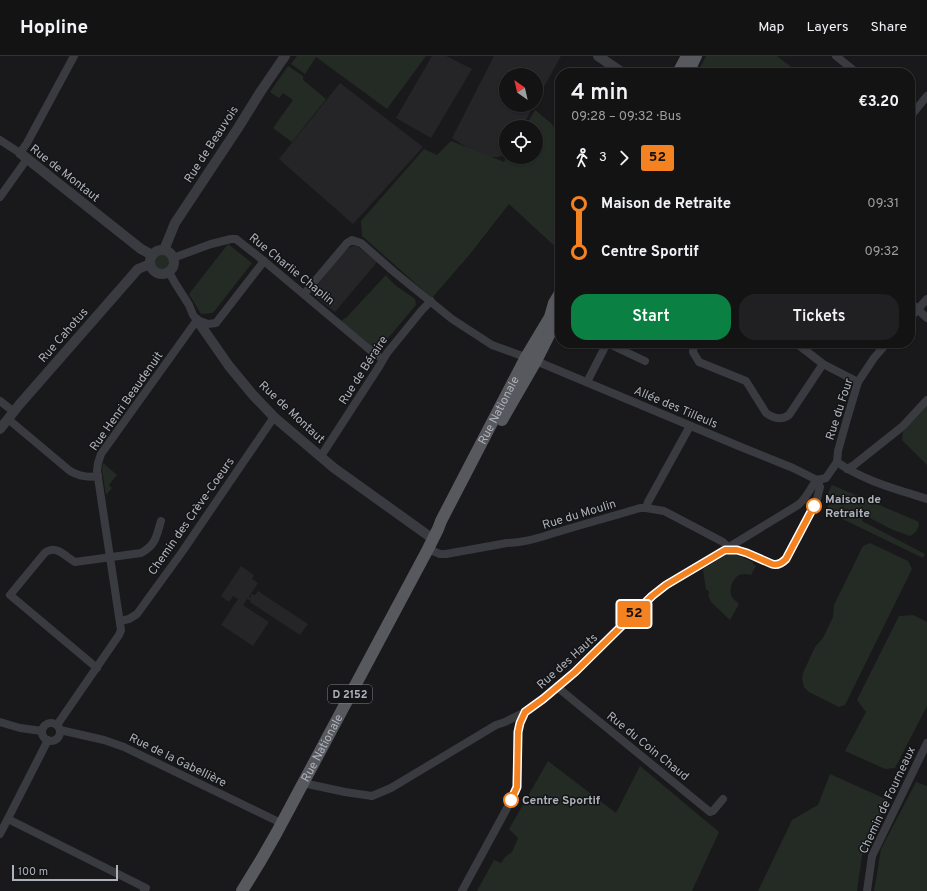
<!DOCTYPE html>
<meta charset="utf-8">
<style>
:root{--surface:#131314;--page:#202022;--text:#f1f3f6;--muted:#9d9ea0;--line:#323234;--accent:#0b8043}
body{margin:0;font-family:Overpass,sans-serif;background:var(--page);color:var(--text);height:100vh;display:flex;flex-direction:column;font-size:15px;white-space:nowrap}
*{box-sizing:border-box;margin:0}
p{font-size:13px;color:var(--muted)}
.icon{flex:none;width:22px;height:22px;fill:none;stroke:currentColor;stroke-width:2;stroke-linecap:round;stroke-linejoin:round}
.map{position:relative;flex:1;overflow:hidden}
.details{position:absolute;left:555px;top:12px;width:360px;height:280px;display:flex;flex-direction:column;background:var(--surface);border-radius:16px;box-shadow:0 1px 3px #0004,0 0 0 1px var(--line)}
.details>*{flex:none}
.badge{padding:0 8px;border-radius:3px;font-size:14px;line-height:26px}
.needle{width:26px;rotate:326deg}
.buttons{position:absolute;left:499px;top:12px;display:grid;gap:8px}
.buttons a{display:grid;place-items:center;width:44px;height:44px;border-radius:50%;background:var(--surface);box-shadow:0 1px 3px #0004,0 0 0 1px var(--line);font-size:20px}
.scale{position:absolute;left:12px;bottom:10px;width:106px;box-sizing:border-box;padding-left:4px;border:2px solid #acb1ba;border-top:0;font-size:11px;line-height:14px;white-space:nowrap;color:#acb1ba;-webkit-text-stroke:3px #141416;paint-order:stroke}
.map>.badge{position:absolute;translate:-50% -50%;box-shadow:0 0 0 2px #fff}
.legs{display:flex;align-items:center;gap:6px;height:44px;padding:0 16px;font-size:13px}
.legs p{margin-inline-start:auto}
.headline{display:flex;align-items:center;justify-content:space-between;height:68px;padding:0 16px}
h1{font-size:22px;font-weight:600;line-height:30px}
.action{display:flex;gap:8px;margin-top:auto;padding:8px 16px}
.action a{flex:1;height:46px;border-radius:16px;background:var(--accent);color:#fff;font-size:16px;font-weight:600;line-height:46px;text-align:center}
.action a+a{background:var(--page);color:var(--text)}
ul{padding:0 16px;list-style:none}
li{display:flex;align-items:center;gap:14px;height:48px;font-size:15px}
li i{display:grid;place-items:center;width:6px;height:100%;margin:0 5px;background:currentColor}
li i::after{content:'';width:10px;height:10px;margin:-5px;border:3px solid;border-radius:50%;background:var(--surface)}
li p{margin-inline-start:auto}
li:first-child i{background:linear-gradient(#0000 50%,currentColor 0)}
li:last-child i{background:linear-gradient(currentColor 50%,#0000 0)}
header{display:flex;align-items:center;gap:24px;box-sizing:border-box;height:56px;padding:0 20px;background:var(--surface);border-bottom:1px solid var(--line)}
header strong{font-size:19px}
nav{display:flex;gap:22px;margin-inline-start:auto;font-size:14px}
.map>svg:first-child{display:block}
.built{fill:#252528}
.green{fill:#232b24}
.lines{fill:none;stroke-linecap:round;stroke-linejoin:round}
.minor{stroke:#3a3b40;stroke-width:8}
.tertiary{stroke:#3a3b40;stroke-width:10}
.primary{stroke:#57595e;stroke-width:12}
.line-1-casing{stroke:#fff;stroke-width:9}
.line-1{stroke:#f58220;stroke-width:6}
.stop-1-dot{fill:#fff;stroke:#f58220;stroke-width:2}
.labels{text-anchor:middle;stroke-width:3;stroke-linejoin:round;paint-order:stroke}
.shield{fill:#141416;stroke:#7e8289;stroke-width:1}
.shield-label{font-size:11px;font-weight:bold;fill:#acb1ba}
.street-label{font-size:12px;fill:#acb1ba;stroke:#141416}
.stop-label{font-size:12px;font-weight:bold;fill:#acb1ba;stroke:#141416;text-anchor:start}
</style>
<header>
<strong>Hopline</strong>
<nav><a>Map</a><a>Layers</a><a>Share</a></nav>
</header>
<div class="map">
<svg width="927" height="835" viewBox="0 0 927 835">
<rect width="100%" height="100%" fill="#19191b"/>
<g class="built">
<path d="M432 0H446L472 13 431 82 396 62Z"/>
<path d="M494 0H561L536 45V19H506V49H534L522 71H506V98L498 101H482L452 82Z"/>
<path d="M340 27 423 91 353 168 279 103Z"/>
<path d="M356 189 377 206 335 256 311 237 346 193Z"/>
<path d="M241 510 254 519 252 523 258 527 249 541 251 542V538L255 539 258 535 308 568 300 579 250 546 251 545 247 543 243 549 269 566 253 590 221 569 238 543 233 540 229 546 221 540Z"/>
</g>
<g class="green">
<path d="M297 0H426L387 53 316 1 305 18 291 8Z"/>
<path d="M706 0H777L799 17H697Z"/>
<path d="M288 10 303 20V24L326 43 292 86 273 72 293 44 283 37 279 42 270 36Z"/>
<path d="M535 54 552 68 560 83V195L509 148 470 198 432 242 362 180 361 165 424 93 437 99 451 85 504 106 507 101H536V71H525Z"/>
<path d="M228 188 252 207 213 257 201 258 189 238Z"/>
<circle cx="163" cy="206" r="9"/>
<path d="M386 219C393 230 405 235 415 243L416 249 377 295 341 265 345 262H346Z"/>
<path d="M927 350V409L902 384 903 376Z"/>
<path d="M103 407 117 419 109 429 112 432 106 439 102 414Z"/>
<path d="M832 429 917 465 919 467C919 472 915 478 910 480L893 474 864 459 862 465 925 498 923 502 826 455 832 442 827 439Z"/>
<path d="M870 487 908 505 912 513 845 649 839 651 809 636 804 631 802 623 803 617 815 591 823 582 833 561 834 549 863 490Z"/>
<path d="M731 498 737 499 753 506V508L756 510 751 519C751 519 745 518 745 518 733 518 728 532 732 541 734 544 737 546 739 548L730 564 711 546 708 539 709 538 708 534H706L703 514 704 512 726 499Z"/>
<path d="M913 559 927 566V650L895 712 885 713 845 695 866 656 857 644 899 560Z"/>
<path d="M548 705 616 757 640 710 719 776 692 835H477L494 804 501 807 505 801 512 796 518 782 509 773Z"/>
<path d="M830 718 888 744 862 800 857 835H758L792 764 818 749Z"/>
<path d="M916 726 927 730V835H874L881 793Z"/>
</g>
<g class="lines">
<g class="minor">
<path d="M836 0 857 17"/>
<path d="M910 61 927 40"/>
<path d="M0 84 20 97 27 87 74 0"/>
<path d="M0 141 27 103"/>
<path d="M173 202 211 188 231 183H236L264 205 376 299 383 303"/>
<path d="M169 216 175 227 189 249 193 259 197 264 208 268 216 267 264 205"/>
<path d="M304 238 347 187 352 184 361 187 394 216 452 263 492 289 536 305 741 391 793 412 817 424"/>
<path d="M910 246 927 262"/>
<path d="M910 262 927 243"/>
<path d="M694 287 693 296 699 306 746 325 766 357C773 362 781 365 789 359L823 308"/>
<path d="M796 287 823 308 858 326"/>
<path d="M587 326 607 287 645 305"/>
<path d="M0 345 14 356"/>
<path d="M8 363 70 415C79 420 88 422 98 420"/>
<path d="M321 400 380 309 387 297 422 254 431 245"/>
<path d="M837 406C864 425 896 433 927 443"/>
<path d="M847 413 854 409 903 370 927 344"/>
<path d="M817 424 826 422 837 406 838 395 847 363 858 326 874 302 887 287"/>
<path d="M646 452 648 446 690 370"/>
<path d="M428 493 440 498H446L507 487C526 487 543 480 561 475 587 467 614 460 640 452H646L664 455 723 486 728 491"/>
<path d="M726 494H737L776 509 780 508 784 505 816 447 820 431 817 424"/>
<path d="M120 565 129 563 137 558 182 496 274 361"/>
<path d="M97 612 10 539 43 499C45 497 46 495 48 495 58 490 67 502 75 506L141 497C156 489 156 481 161 465"/>
<path d="M557 631 710 756 713 755 723 743"/>
<path d="M0 666 20 672 42 675"/>
<circle cx="51" cy="676" r="9"/>
<path d="M57 669 119 579 121 574 97 415 98 407 101 398 197 264"/>
<path d="M60 674 104 684 124 691 281 767"/>
<path d="M303 727 345 736 372 740 391 732 496 669 505 666 525 656 543 643 575 616 660 533 798 449C807 442 810 432 817 424"/>
<path d="M8 763 146 832 144 835"/>
<path d="M0 778 48 684"/>
<path d="M462 835 506 754 516 735 518 694V676L520 667 525 656"/>
<path d="M867 835 872 800 927 687"/>
</g>
<g class="tertiary">
<path d="M598 0 623 17"/>
<path d="M20 97 141 193 152 199"/>
<circle cx="162" cy="206" r="12"/>
<path d="M164 194 175 167 238 72 261 35 285 0"/>
<path d="M197 264 229 310 253 339 274 361 334 412 433 483"/>
<path d="M0 373 19 349 138 213 150 208"/>
</g>
<g class="primary">
<path d="M678 17 687 0"/>
<path d="M688 17 696 0"/>
<path d="M502 364 536 305 560 257"/>
<path id="s1" d="M242 835 261 804 277 776 428 493 438 473 441 465 526 301 550 261 554 247 560 237"/>
</g>
</g>
<g class="lines">
<defs>
<path id="line-1" d="M511 744 517 731 518 676 520 667 525 656 543 643 575 616 652 540 666 529 725 494H737L747 497 772 508C778 510 782 507 786 503L814 450"/>
</defs>
<use href="#line-1" class="line-1-casing"/>
<use href="#line-1" class="line-1"/>
</g>
<g class="stop-1-dot">
<circle cx="814" cy="450" r="7"/>
<circle cx="511" cy="744" r="7"/>
</g>
<g class="labels">
<rect class="shield" x="328" y="629" width="44" height="18" rx="3"/>
<g class="shield-label">
<text x="350" y="642">D 2152</text>
</g>
<g class="street-label">
<text transform="translate(211 88) rotate(-57)" y="4">Rue de Beauvois</text>
<text transform="translate(65 117) rotate(38)" y="4">Rue de Montaut</text>
<text transform="translate(292 213) rotate(39)" y="4">Rue Charlie Chaplin</text>
<text transform="translate(63 279) rotate(-49)" y="4">Rue Cahotus</text>
<text transform="translate(363 314) rotate(-57)" y="4">Rue de Béraire</text>
<text transform="translate(126 345) rotate(-55)" y="4">Rue Henri Beaudenuit</text>
<text transform="translate(676 351) rotate(23)" y="4">Allée des Tilleuls</text>
<text transform="translate(839 353) rotate(-72)" y="4">Rue du Four</text>
<text dy="4" stroke="none"><textPath href="#s1" startOffset="545">Rue Nationale</textPath></text>
<text transform="translate(292 356) rotate(43)" y="4">Rue de Montaut</text>
<text transform="translate(579 458) rotate(-17)" y="4">Rue du Moulin</text>
<text transform="translate(191 460) rotate(-55)" y="4">Chemin des Crève-Coeurs</text>
<text transform="translate(567 605) rotate(-42)" y="4">Rue des Hauts</text>
<text transform="translate(648 690) rotate(39)" y="4">Rue du Coin Chaud</text>
<text dy="4" stroke="none"><textPath href="#s1" startOffset="164">Rue Nationale</textPath></text>
<text transform="translate(178 704) rotate(26)" y="4">Rue de la Gabellière</text>
<text transform="translate(887 744) rotate(-65)" y="4">Chemin de Fourneaux</text>
</g>
<g class="stop-label">
<text x="825" y="447">Maison de<tspan x="825" dy="14">Retraite</tspan></text>
<text x="522" y="748">Centre Sportif</text>
</g>
</g>
</svg>
<div class="buttons">
<a><svg class="needle" viewBox="-14 -14 28 28"><path d="M0-13l5 13h-10z" fill="#e53935"/><path d="M0 13l5-13h-10z" fill="#9d9ea0"/></svg></a>
<a><svg class="icon" aria-label="locate" viewBox="0 0 24 24"><circle cx="12" cy="12" r="6"/><path d="M12 2v4M12 18v4M2 12h4M18 12h4"/></svg></a>
</div>
<div class="scale">100 m</div>
<b class="badge" style="left:634px;top:558px;background:#f58220;color:#111">52</b>
<section class="details">
<div class="headline"><div><h1>4 min</h1><p>09:28 – 09:32 · Bus</p></div><b>€3.20</b></div>
<div class="legs"><svg class="icon" aria-label="walk" viewBox="0 0 24 24"><circle cx="13" cy="4" r="2"/><path d="M13 8l-2 6 4 7M11 14l-3 7M7 12l3-4h3l4 4"/></svg>3<svg class="icon" aria-label="forward" viewBox="0 0 24 24"><path d="M9 5l7 7-7 7"/></svg><b class="badge" style="background:#f58220;color:#111">52</b></div>
<ul>
<li><i style="color:#f58220"></i><b>Maison de Retraite</b><p>09:31</p></li>
<li><i style="color:#f58220"></i><b>Centre Sportif</b><p>09:32</p></li>
</ul>
<div class="action"><a>Start</a><a>Tickets</a></div>
</section>
</div>
